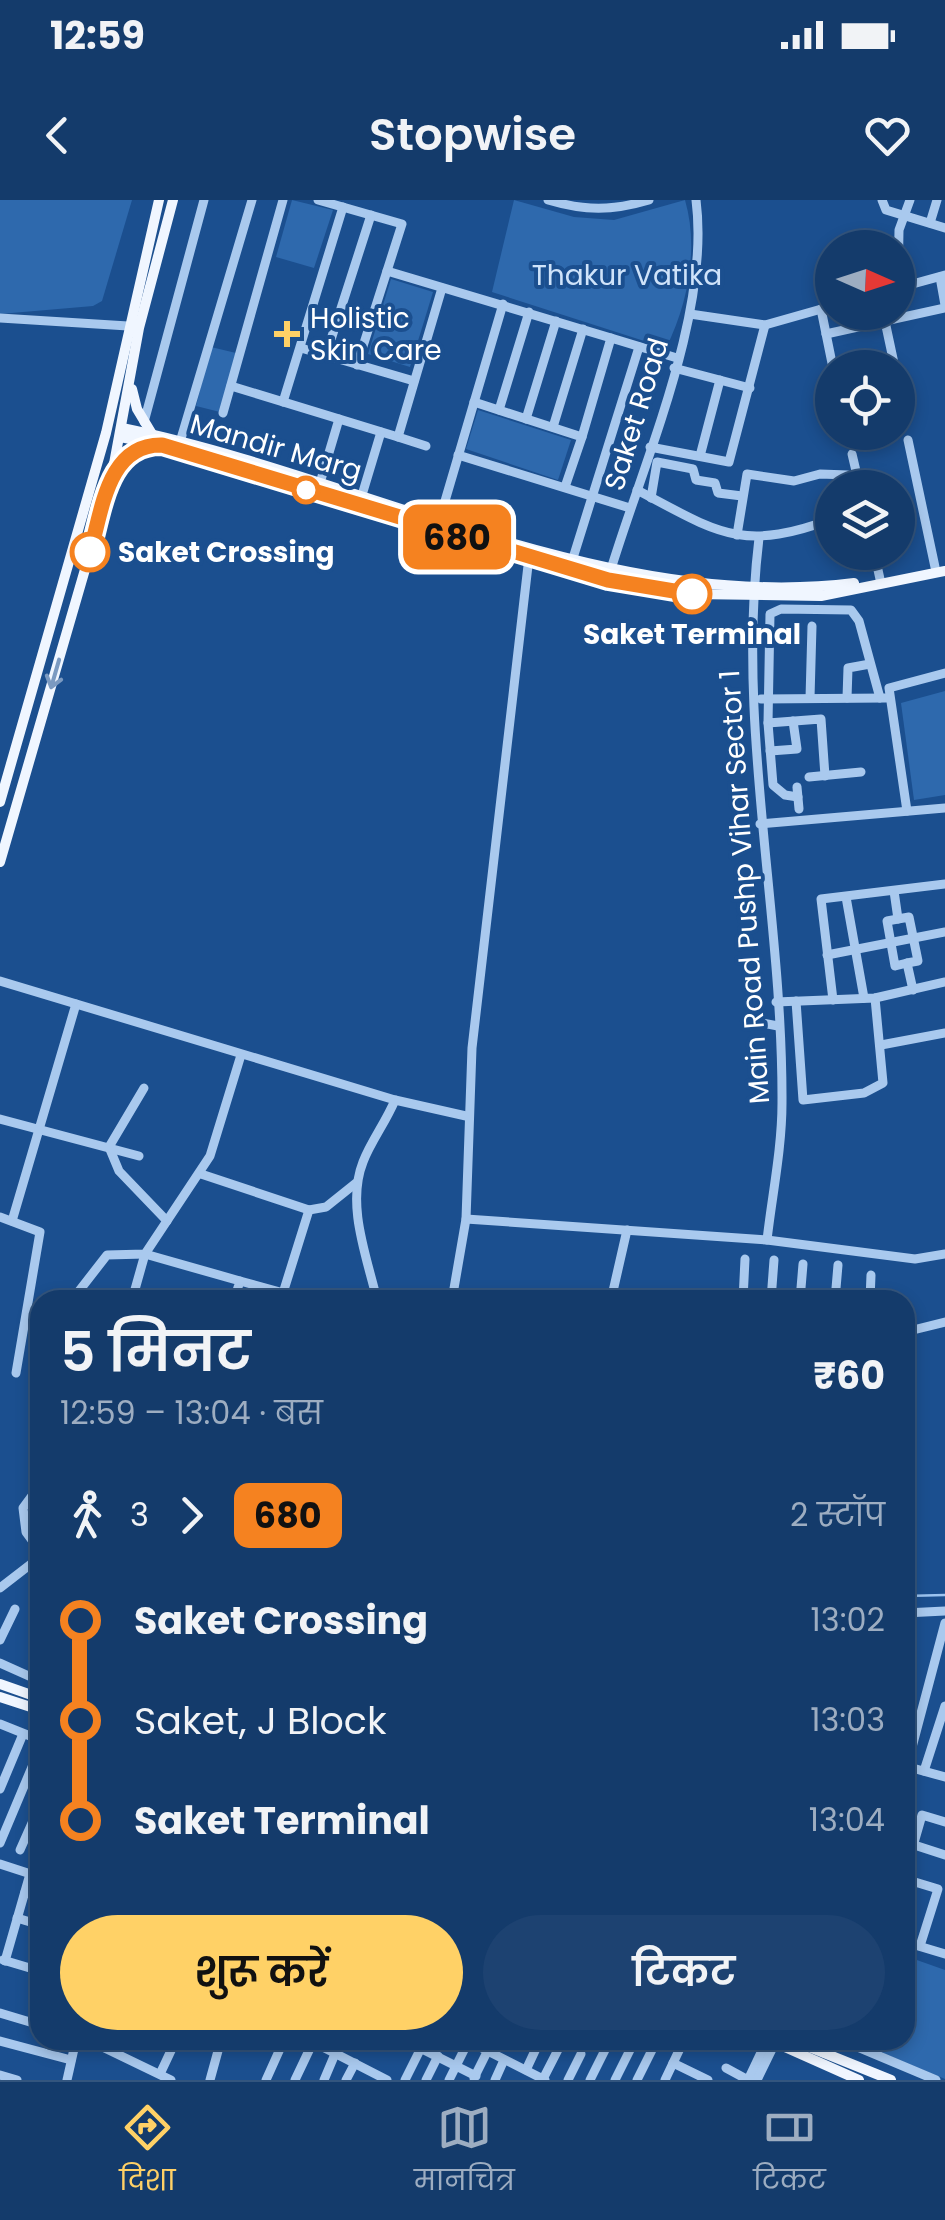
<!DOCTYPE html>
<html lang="hi">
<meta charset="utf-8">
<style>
:root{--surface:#143b6b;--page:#1d4271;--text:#f1f3f6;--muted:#9dadc1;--line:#33557e;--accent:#ffd166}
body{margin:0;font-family:Poppins,"Noto Sans Devanagari",sans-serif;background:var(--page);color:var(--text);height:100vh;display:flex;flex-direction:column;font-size:38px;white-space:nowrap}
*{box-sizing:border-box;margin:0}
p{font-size:32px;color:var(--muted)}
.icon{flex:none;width:55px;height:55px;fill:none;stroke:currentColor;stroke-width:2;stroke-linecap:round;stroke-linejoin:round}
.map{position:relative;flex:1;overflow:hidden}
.side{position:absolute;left:30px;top:1090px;width:885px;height:760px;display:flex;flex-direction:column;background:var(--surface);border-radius:30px;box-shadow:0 5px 15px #0003,0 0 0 2px var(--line)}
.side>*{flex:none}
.badge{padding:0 20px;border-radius:15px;font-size:35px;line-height:65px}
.needle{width:65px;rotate:93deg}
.tools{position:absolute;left:815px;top:30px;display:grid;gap:20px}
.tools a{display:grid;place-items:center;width:100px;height:100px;border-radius:50%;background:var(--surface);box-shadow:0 5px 15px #0003,0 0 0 2px var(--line);font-size:50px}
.map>.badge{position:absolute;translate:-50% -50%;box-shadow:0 0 0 5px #fff}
.legs{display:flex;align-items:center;gap:15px;height:110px;padding:0 30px;font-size:32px}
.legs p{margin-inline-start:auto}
.head{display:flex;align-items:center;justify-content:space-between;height:170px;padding:0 30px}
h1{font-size:55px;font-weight:600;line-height:75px}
.action{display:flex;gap:20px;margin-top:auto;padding:20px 30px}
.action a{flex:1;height:115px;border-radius:60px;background:var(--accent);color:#111;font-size:40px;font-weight:600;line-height:115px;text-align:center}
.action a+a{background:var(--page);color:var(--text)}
ul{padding:0 30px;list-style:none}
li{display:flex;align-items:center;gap:35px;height:100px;font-size:38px}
li i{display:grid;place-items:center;width:15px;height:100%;margin:0 12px;background:currentColor}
li i::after{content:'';width:25px;height:25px;margin:-12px;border:8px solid;border-radius:50%;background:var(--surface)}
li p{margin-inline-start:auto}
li:first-child i{background:linear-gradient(#0000 50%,currentColor 0)}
li:last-child i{background:linear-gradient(currentColor 50%,#0000 0)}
.status{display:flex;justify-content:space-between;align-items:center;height:70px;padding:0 50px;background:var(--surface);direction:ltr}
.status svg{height:28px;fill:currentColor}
header{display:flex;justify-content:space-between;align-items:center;height:130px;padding:0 30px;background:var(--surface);font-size:45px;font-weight:600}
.dock{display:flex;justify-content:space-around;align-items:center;height:140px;border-top:2px solid var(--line);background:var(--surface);font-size:28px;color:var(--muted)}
.dock a{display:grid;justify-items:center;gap:5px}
.dock .current{color:var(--accent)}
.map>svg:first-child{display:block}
.green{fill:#2e69ad}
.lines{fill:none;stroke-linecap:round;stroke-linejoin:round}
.stream{stroke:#9cc4f0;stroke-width:2.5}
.minor{stroke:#a9c9ee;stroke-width:9}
.major{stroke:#f0f6ff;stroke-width:10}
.oneway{stroke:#7b9ac1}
.line-1-casing{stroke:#fff;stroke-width:22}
.line-1{stroke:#f58220;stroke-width:15}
.poi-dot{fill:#ffd166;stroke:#1b4f8f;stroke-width:4}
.stop-1-dot{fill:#fff;stroke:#f58220;stroke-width:5}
.labels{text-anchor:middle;stroke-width:8;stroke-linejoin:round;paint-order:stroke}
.park-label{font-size:28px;fill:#cfe3fa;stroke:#1b4f8f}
.poi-label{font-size:28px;fill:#fff;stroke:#1b4f8f;text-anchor:start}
.street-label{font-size:28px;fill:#fff;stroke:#1b4f8f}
.stop-label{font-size:28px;font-weight:bold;fill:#fff;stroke:#1b4f8f;text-anchor:start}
</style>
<div class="status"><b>12:59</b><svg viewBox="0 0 49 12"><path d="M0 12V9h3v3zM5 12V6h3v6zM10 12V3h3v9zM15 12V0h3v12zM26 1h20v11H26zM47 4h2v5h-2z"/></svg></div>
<header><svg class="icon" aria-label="back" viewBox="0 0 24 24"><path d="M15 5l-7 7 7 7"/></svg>Stopwise<svg class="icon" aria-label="heart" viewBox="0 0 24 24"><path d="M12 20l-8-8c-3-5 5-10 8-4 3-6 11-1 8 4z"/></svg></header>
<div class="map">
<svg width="945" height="1880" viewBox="0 0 945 1880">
<rect width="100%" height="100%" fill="#1b4f8f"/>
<g class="green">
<path d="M0 0H132L102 101 93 106 0 114Z"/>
<path d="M292 0 333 10 314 68 276 57Z"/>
<path d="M514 0 574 17 614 20 685 0C699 48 688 104 666 148L492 92Z"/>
<path d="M391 79 433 92 410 167 368 154Z"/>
<path d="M211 147 236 153 220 212 196 206Z"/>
<path d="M478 210 571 240 558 280 466 249Z"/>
<path d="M945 491V595L914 600 901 503Z"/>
<path d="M914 1759 945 1770V1879L883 1853 887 1840H905V1786Z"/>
</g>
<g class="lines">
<path class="stream" d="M905 1396 945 1395"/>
<g class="minor">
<path d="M318 0 402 24 357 165"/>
<path d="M548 0C585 11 612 11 649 0"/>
<path d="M882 0 886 10 945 28"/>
<path d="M930 23 937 0"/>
<path d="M387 71 611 138"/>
<path d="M940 77 945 105"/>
<path d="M898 88 899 30 910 0"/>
<path d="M898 88 945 75"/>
<path d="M821 109 833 168"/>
<path d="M883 112 895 168"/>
<path d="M690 114 765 125 832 106"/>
<path d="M0 118 128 126"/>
<path d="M826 134 945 108"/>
<path d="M301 148 414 181"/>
<path d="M326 155 371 15"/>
<path d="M674 168 750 188"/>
<path d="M898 180 905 212"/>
<path d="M231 186 398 237 442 88"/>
<path d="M283 202 343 7"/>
<path d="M474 202 582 237 565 287"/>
<path d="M499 210 529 112"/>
<path d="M223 213 283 0"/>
<path d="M526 219 556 121"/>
<path d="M144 222 204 0"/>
<path d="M553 227 583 129"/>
<path d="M398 237 426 246"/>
<path d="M582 237 611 138 677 158"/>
<path d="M908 240 935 367"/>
<path d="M180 242 252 0"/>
<path d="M650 247 729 262 765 125"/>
<path d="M852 254 860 288"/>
<path d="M458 255 630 308"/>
<path d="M700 256 720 180"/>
<path d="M320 283 339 219"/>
<path d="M637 290C717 332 741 353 832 319"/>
<path d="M362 295 381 232"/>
<path d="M651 298 657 262 693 269 696 280 715 283 718 293 742 296"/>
<path d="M440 318 503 104"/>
<path d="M737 335 747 274 794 281 820 274 848 275"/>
<path d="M759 338C736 528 783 714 782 903 782 948 772 996 767 1040"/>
<path d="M874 352 880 379"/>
<path d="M573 358 639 147"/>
<path d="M608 379C641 267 711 116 696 0"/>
<path d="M810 498 812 426"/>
<path d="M847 498 848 468 870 464"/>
<path d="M761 499 886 498"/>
<path d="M768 523 773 585 785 595 798 597"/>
<path d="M770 551 797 549 793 521"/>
<path d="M825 576 821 519 768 523 770 414 781 409 851 410 859 421 880 498"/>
<path d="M809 577 861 572"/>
<path d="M797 587 799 609"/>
<path d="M907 611 889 488 945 473"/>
<path d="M760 624 945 608"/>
<path d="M894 691 898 719 909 717 918 761 907 763 913 790"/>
<path d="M846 697 864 798"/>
<path d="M898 719 887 721 895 766 907 763"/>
<path d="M827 755 945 732"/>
<path d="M0 781 395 900 466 916"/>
<path d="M833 800 821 699 945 684"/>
<path d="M796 801 803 900 864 893 883 883 875 798"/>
<path d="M776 802 875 798 945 782"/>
<path d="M762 823 778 826"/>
<path d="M881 845 945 833"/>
<path d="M144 888 109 947 119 971 167 1021"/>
<path d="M0 919 139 956"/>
<path d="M201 974 309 1010 326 1007 356 983"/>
<path d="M0 1017 40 1032 16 1173"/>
<path d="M466 1019 767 1040 915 1059 945 1054"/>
<path d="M12 1021 76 804"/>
<path d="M240 1081 309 1100"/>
<path d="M283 1093 309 1010"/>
<path d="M72 1100 107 1055 145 1054 210 956 241 855"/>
<path d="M132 1100 145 1054 240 1081 234 1100"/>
<path d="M377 1100C367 1057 346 1005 363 962 371 941 386 922 395 900"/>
<path d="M452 1100 466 1019 472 848 529 357"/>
<path d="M611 1100 627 1030"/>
<path d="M743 1100 745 1059"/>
<path d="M771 1100 774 1060"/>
<path d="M800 1100 803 1064"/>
<path d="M835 1100 838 1065"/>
<path d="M870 1100 871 1075"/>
<path d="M905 1132 945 1122"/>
<path d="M40 1285 23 1308 26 1332 40 1351"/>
<path d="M0 1388 40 1357"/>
<path d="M905 1413 945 1411"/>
<path d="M0 1440 15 1409"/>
<path d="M0 1463 40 1481"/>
<path d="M905 1516 912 1496"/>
<path d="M0 1524 40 1540"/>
<path d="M905 1566 945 1577"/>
<path d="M907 1566 945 1423"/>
<path d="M924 1571 945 1506"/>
<path d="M0 1589 23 1534"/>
<path d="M905 1597 913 1568"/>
<path d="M905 1642 945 1655"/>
<path d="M0 1643 40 1548"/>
<path d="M20 1650 40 1605"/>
<path d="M0 1664 40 1677"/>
<path d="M905 1674 922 1615 945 1622"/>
<path d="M905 1679 938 1689 920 1746"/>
<path d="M25 1692 40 1698"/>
<path d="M17 1718 40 1725"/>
<path d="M905 1742 945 1754"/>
<path d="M3 1760 40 1771"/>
<path d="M5 1761 30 1674"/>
<path d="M0 1813 40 1825"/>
<path d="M88 1840 171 1880"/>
<path d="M242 1840 259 1847"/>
<path d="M404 1840 476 1876"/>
<path d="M466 1840 545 1880"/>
<path d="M841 1840 936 1880"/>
<path d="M0 1841 71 1860"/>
<path d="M313 1842 387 1880"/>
<path d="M824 1853 829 1840"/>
<path d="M673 1863 708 1880"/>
<path d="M726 1868 748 1880"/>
<path d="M526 1870 540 1840"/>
<path d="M160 1874 176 1840"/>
<path d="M0 1875 17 1880"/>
<path d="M474 1878 493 1840"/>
<path d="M543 1879 563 1840"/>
<path d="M67 1880 76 1840"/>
<path d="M210 1880 221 1840"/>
<path d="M266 1880 284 1840"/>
<path d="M295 1880 314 1840"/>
<path d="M324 1880 335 1854"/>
<path d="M346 1880 355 1863"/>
<path d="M405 1880 421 1848"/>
<path d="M426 1880 438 1856"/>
<path d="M449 1880 469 1840"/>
<path d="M495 1880 504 1860"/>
<path d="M568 1880 581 1854"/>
<path d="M590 1880 610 1840"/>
<path d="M615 1880 635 1840"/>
<path d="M637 1880 657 1840"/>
<path d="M665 1880 684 1840"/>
<path d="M748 1880 767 1840"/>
<path d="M757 1880 775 1843"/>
</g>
<g class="major">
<path d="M132 189 137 209 152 234"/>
<path d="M122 228C361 277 608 414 854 383"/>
<path d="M120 237 162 245 529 357 618 382 692 394 821 396 945 371"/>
<path d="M114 274 131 253 151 245"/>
<path d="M0 602 106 233 159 0"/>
<path d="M0 662 111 280 139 128 173 0"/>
<path d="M0 1484 40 1498"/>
<path d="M0 1497 40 1510"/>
<path d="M769 1840 859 1880"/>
<path d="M792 1840 891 1880"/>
</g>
</g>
<defs><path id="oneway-shaft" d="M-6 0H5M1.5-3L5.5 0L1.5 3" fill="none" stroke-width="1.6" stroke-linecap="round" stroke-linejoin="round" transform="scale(2.5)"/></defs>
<use class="oneway" href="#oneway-shaft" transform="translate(55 474) rotate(106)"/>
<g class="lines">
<defs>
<path id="line-1" d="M90 352C102 312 107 244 162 245L608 380 692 394"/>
</defs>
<use href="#line-1" class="line-1-casing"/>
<use href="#line-1" class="line-1"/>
</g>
<path class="poi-dot" d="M282 119h10v10h10v10h-10v10h-10v-10h-10v-10h10z"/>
<g class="stop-1-dot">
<circle cx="306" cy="290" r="12"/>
<circle cx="90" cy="352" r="18"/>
<circle cx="692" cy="394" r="18"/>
</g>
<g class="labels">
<g class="park-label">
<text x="627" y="85">Thakur Vatika</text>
</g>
<g class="poi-label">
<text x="310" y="128">Holistic<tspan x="310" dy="32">Skin Care</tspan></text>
</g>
<g class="street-label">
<text transform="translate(636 214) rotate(-73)" y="10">Saket Road</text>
<text transform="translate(276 247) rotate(16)" y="10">Mandir Marg</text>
<text transform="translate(744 687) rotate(-94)" y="10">Main Road Pushp Vihar Sector 1</text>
</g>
<g class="stop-label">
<text x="118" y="362">Saket Crossing</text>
<text x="692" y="444" text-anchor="middle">Saket Terminal</text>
</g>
</g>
</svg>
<div class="tools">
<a><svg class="needle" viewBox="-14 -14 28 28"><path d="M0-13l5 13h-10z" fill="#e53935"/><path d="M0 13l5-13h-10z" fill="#9dadc1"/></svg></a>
<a><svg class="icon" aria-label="locate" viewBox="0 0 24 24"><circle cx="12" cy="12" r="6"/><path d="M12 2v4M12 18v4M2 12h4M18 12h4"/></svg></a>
<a><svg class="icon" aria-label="layers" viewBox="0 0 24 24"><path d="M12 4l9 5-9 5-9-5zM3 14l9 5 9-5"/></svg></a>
</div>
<b class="badge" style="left:457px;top:337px;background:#f58220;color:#111">680</b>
<section class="side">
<div class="head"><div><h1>5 मिनट</h1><p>12:59 – 13:04 · बस</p></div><b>₹60</b></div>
<div class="legs"><svg class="icon" aria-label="walk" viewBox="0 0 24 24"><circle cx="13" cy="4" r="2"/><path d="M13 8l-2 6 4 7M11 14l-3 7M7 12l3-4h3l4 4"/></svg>3<svg class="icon" aria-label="forward" viewBox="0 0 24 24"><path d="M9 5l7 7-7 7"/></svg><b class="badge" style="background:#f58220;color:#111">680</b><p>2 स्टॉप</p></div>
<ul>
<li><i style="color:#f58220"></i><b>Saket Crossing</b><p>13:02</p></li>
<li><i style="color:#f58220"></i><span>Saket, J Block</span><p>13:03</p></li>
<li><i style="color:#f58220"></i><b>Saket Terminal</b><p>13:04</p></li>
</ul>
<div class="action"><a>शुरू करें</a><a>टिकट</a></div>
</section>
</div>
<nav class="dock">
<a class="current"><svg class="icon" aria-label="directions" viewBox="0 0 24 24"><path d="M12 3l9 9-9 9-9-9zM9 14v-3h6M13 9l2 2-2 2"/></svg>दिशा</a>
<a><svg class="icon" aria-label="map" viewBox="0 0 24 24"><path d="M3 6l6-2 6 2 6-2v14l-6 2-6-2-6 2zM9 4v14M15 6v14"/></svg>मानचित्र</a>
<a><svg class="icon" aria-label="tickets" viewBox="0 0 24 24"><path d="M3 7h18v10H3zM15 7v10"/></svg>टिकट</a>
</nav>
